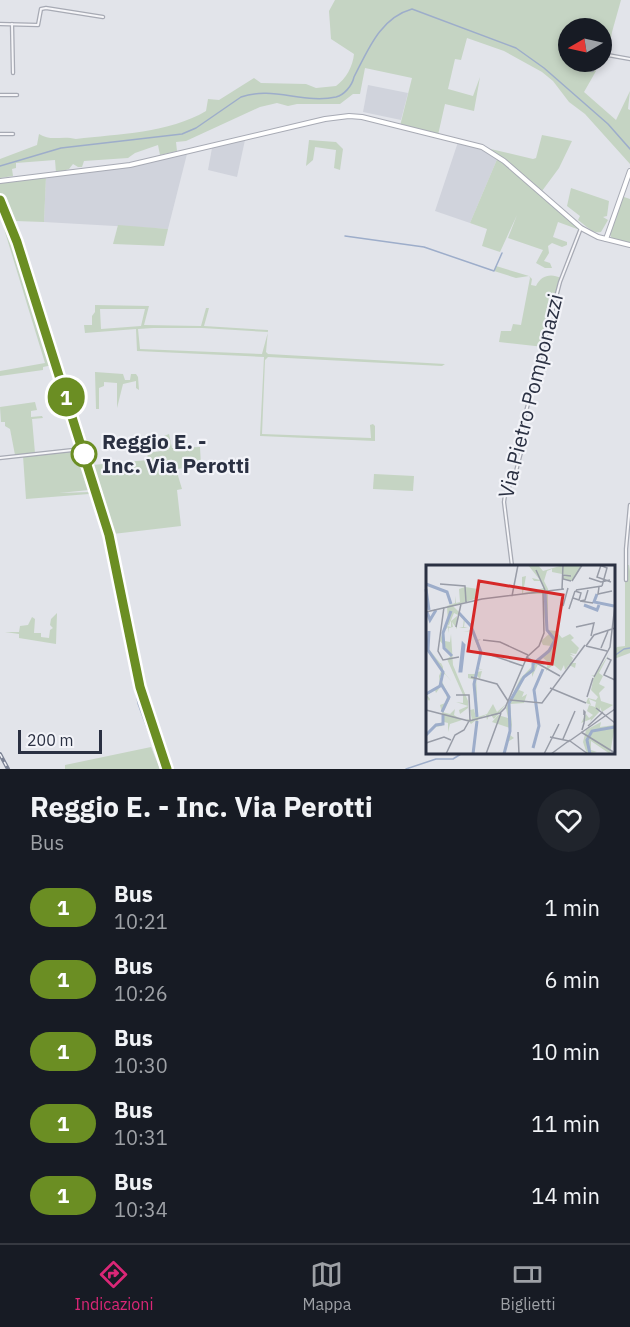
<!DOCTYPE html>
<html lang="it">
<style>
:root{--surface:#171b24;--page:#20242c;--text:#f1f3f6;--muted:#9ea1a6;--line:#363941;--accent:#db2777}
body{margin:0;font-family:"IBM Plex Sans",sans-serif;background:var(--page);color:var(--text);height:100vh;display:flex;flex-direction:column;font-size:22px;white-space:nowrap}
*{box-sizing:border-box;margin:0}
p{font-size:20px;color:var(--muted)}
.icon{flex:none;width:33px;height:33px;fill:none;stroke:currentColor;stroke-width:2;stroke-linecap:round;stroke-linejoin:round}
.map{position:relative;height:769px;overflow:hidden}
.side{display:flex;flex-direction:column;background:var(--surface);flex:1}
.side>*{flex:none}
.badge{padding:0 12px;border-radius:20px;font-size:21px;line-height:39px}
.needle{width:39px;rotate:261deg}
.fabs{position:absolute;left:558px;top:18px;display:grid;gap:12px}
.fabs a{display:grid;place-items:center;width:54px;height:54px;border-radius:50%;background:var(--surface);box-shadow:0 3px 9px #0003;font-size:30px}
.scale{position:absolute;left:18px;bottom:15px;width:84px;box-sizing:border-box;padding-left:6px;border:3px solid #2a3042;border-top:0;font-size:16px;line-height:21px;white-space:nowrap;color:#2a3042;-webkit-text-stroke:4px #f2f3f8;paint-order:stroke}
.map>.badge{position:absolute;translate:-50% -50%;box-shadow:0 0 0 3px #fff}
.round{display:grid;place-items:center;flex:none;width:63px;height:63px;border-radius:32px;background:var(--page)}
.headline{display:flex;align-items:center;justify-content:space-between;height:102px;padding:0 30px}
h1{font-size:28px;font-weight:700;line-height:45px}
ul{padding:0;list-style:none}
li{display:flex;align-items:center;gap:18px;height:72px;padding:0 30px}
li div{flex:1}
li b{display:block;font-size:22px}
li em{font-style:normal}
li .badge{min-width:66px;font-weight:700;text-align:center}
.tab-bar{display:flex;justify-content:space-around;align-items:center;height:84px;border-top:2px solid var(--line);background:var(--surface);font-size:16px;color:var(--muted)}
.tab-bar a{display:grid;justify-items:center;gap:3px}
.tab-bar .current{color:var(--accent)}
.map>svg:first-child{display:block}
.built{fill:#d0d3dc}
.green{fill:#c5d4c3;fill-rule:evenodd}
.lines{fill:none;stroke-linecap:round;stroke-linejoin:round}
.stream{stroke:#9dadca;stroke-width:1.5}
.canal{stroke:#9dadca;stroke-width:3}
.street-casing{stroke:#a7aab4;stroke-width:4.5}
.secondary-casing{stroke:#a7aab4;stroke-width:6}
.primary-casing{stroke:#a1a7b6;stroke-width:7}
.street{stroke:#f5f5f8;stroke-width:2}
.secondary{stroke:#fff;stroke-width:4}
.primary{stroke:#fff;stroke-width:4.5}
.rail-casing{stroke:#7b8294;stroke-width:4}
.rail{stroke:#f2f3f8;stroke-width:1.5;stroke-dasharray:4.5;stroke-linecap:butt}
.line-casing{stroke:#fff;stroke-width:14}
.line{stroke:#6b8e23;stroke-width:9}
.stop-dot{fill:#fff;stroke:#6b8e23;stroke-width:3}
.labels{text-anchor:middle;stroke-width:4.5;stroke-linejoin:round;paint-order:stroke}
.street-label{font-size:21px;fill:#2a3042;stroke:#f2f3f8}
.stop-label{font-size:21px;font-weight:bold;fill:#2a3042;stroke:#f2f3f8;text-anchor:start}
.inset-river{fill:none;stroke:#9dadca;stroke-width:3}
.inset-road{fill:none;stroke:#989ca7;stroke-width:1.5}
.view{fill:#d62828;fill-opacity:0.15;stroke:#d62828;stroke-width:3}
.inset-edge{fill:none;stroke:#2a3042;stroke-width:3}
</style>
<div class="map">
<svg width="630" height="769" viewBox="0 0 630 769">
<rect width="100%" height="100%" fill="#e2e4ea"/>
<g class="built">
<path d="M368 85 408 93 401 120 363 112Z"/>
<path d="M245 140 237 177 208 170 212 148Z"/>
<path d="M458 142 480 148 498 157 470 223 435 211Z"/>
<path d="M185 153 187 154 168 229 44 222 46 176 130 165Z"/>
</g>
<g class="green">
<path d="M335 0H621L612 32 608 54 602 52V28H568V62H593L591 67 596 71 584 92 616 120 630 91 628 109 630 110V164L585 114 569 102 553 81 542 72 504 51 467 38 461 60 455 59 448 89 473 96 480 77 474 111 445 104 438 135 400 126 412 78 365 68 360 94H353L340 104H297L288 106 277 103 260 107 186 141 176 142 177 151 160 155 158 145 135 153 128 158 84 161 82 167H78L73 164 69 169 56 173 55 160 16 163V168L12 169 13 176 0 178V159L37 145 39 134C52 142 61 135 76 139 118 134 169 133 206 111L208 99 219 100 254 78 261 83 306 84 316 88 336 86C346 79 353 66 354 54L331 39 329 11Z"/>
<path d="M542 135 572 141 559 168 542 191 523 174 520 175 530 184 529 186 581 228 580 230 558 222 553 237 567 242V245L562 247 552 243 548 246 549 253 544 261 550 263 552 268H545L536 263 543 250 508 238 517 215 500 252 482 246 487 229 470 223 498 157 482 147 533 159 536 158Z"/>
<path d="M309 140 336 142 343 149 340 170 334 168 336 150 315 147 313 160 306 166Z"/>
<path d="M46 177 44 222 15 221 0 193V183Z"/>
<path d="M571 188 609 201 607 216 603 217 608 220 601 232C592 234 585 225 578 220L580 216 567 206Z"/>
<path d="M621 196 630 199V245C625 243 616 242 612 238 605 231 618 205 621 196Z"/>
<path d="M0 208 11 230 53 365 43 367V370L0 376V371L45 363 5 232Z"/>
<path d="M118 225 168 229 164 246 113 244Z"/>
<path d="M496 266 529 276 532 279 531 285 536 286C541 275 551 273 561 278L544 347 499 342 501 331H511L513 324 521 325 530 278 529 276 516 278 494 271Z"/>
<path d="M95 305 149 306 144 325 201 326 206 308H209L204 326 268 330 266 352 268 354 445 364 442 366 268 357 265 360 262 434 371 438 370 425 373 424 375 426V441L260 436 264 357 137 351 136 329 85 333 84 325H92V316L95 312ZM100 309H145L141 326 101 329ZM153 328H202L268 332 262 354 140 349 138 329Z"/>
<path d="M95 372 123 374 125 380H130L131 374H136L138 377 139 390 136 388V381L123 384 117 408V383L104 382V386L99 388V409H96Z"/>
<path d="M35 402 37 410 31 411V417L42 416 43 418 32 419 35 453 15 455 10 429 5 426V422H1L0 407Z"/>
<path d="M169 434 172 448 200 447 201 466 176 469 182 489 177 490 181 526 113 534 92 465 148 460 147 453 161 451 166 447 164 436Z"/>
<path d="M75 450 89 490 59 493 90 492 89 494 26 499 23 456Z"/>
<path d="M374 474 414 476 413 491 373 489Z"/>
<path d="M625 565H629L630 571V653L614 659V650L617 647 625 646Z"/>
<path d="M57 613 56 644 19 638V634L5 632H19L20 626 28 625 32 617 35 619 34 633H41V637L49 638 50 630 53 628 50 625 51 619Z"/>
<path d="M151 747 160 769H65V765Z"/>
</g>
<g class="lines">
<g class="stream">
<path d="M0 166 61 148 182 134 196 128 241 97C272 86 304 104 336 97 344 95 352 86 354 77 368 50 380 18 412 9L516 48 544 68 608 124 630 149"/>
<path d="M345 236 424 247 494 271 502 253"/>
<path d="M614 656 624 649 630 648"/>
<path d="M406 769 436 759H453L464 752"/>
</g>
<g class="canal">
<path d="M0 208 6 220"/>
<path d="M9 227 107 544"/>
<path d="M111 562 139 704 163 769"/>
</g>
<defs>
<g id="street">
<path d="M0 24 38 25 41 9 46 8 103 17"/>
<path d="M12 24 13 73"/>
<path d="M602 54 630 59"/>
<path d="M592 70 595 62"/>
<path d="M0 95H17"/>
<path d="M0 134H13"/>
<path d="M0 458 82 449"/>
<path d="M512 566 504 502 505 495 515 475 523 445V423L560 282 581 228"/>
<path d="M626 580V549L630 505"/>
</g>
<g id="secondary">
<path d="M0 181 130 165 325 119 349 116 362 117 482 147 504 161 581 228 598 237 630 245"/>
<path d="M606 239 630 171"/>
</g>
<path id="primary" d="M0 200 17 242 106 527 140 687 167 769"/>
</defs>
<use href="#street" class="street-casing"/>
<use href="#secondary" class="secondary-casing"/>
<use href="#primary" class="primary-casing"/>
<use href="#street" class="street"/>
<use href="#secondary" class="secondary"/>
<use href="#primary" class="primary"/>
<defs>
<path id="rail" d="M0 754 8 769"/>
</defs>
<use href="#rail" class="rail-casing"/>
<use href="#rail" class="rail"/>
</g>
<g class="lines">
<defs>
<path id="line" d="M0 200 17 242 109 535 140 687 167 769"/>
</defs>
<use href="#line" class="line-casing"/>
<use href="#line" class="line"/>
</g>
<circle class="stop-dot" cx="84" cy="454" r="12"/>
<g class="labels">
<g class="street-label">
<text transform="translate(531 396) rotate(-76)" y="7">Via Pietro Pomponazzi</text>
</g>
<g class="stop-label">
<text x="102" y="449">Reggio E. -<tspan x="102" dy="24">Inc. Via Perotti</tspan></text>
</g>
</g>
<g transform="translate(426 565)">
<rect width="189" height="189" fill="#e2e4ea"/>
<path d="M102 0H112L117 6 137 0H157L146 16 137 14 138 11H146L126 7V4L121 6 118 16 122 24V65L130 66 136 73 144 69 148 73 145 75 153 83 150 89 144 88 149 91 144 90 147 93 145 98H150L149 103 143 100 139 105 138 100 135 106 124 97 127 100 120 106 122 97 117 93 114 96 119 100 112 99 106 112V108L98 112 93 125 98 127 96 132 101 129 98 138 84 139 86 160 84 170 88 173 80 178 78 189 84 163 66 157 72 150 82 153 80 143 94 114 125 81 117 80 115 76 123 69 120 65 118 47 119 29H96V12L100 11 97 28 118 23 114 16H108L106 13 114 15ZM39 22 52 24V33L27 41 45 59 50 75 55 74 51 77 55 87 64 89 55 88 52 103 57 105 52 104 51 107 56 106 54 114 50 110 52 152 61 149 67 139 71 147 80 139 68 154 64 149 61 155 60 150 52 154 48 189 50 155 45 159 41 154 46 155 44 145 48 144 50 153 49 115 42 113V109H50L54 88 45 66 37 67 46 65 45 60 39 54 38 62 42 63H33L37 62 38 53 28 48 23 60 21 61 25 62V56L31 51V64L26 57 27 62 23 63V68L22 62 17 68 19 76 24 77 25 69 27 100 42 136V143L34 149 33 145 42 141 30 137 37 138V130L21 94 26 90 14 76 17 66 22 59 21 41 29 38V31L30 38 34 37 33 24ZM2 83 14 98H19H15L17 102V106L26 117 19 109 14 112 24 134 16 147 24 149 29 144 28 150 36 155 24 159 22 167V158L18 157 16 161 8 162 18 156 14 140 22 137 19 126 15 121 10 128 9 125 1 130 4 134 3 136 0 131V128L14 120 13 111 16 104ZM183 89 173 108 177 111 173 119 179 122 173 128 175 136 187 140 176 147 174 142V146L164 157 165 154 155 158 160 149 163 153 167 150 161 146 163 140 169 142 170 137 163 134 165 140 160 138 162 133 170 135 172 132 165 125 168 111 165 110H169ZM175 157 174 162 189 160 184 189 165 176V185L171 187 161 189 157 177 160 165Z" fill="#c5d4c3"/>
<path class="inset-river" d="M0 19 21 27 25 39M0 24 3 45M171 29 168 37 188 41M158 40 171 45 173 40M25 46 17 68 18 83 26 91M1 47 4 55 10 45M33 48 45 61 55 87 48 119 51 152M37 79 38 80 35 106H34ZM15 119 23 132 16 147M0 129 14 121 17 107 2 85 3 66M0 170 10 160 17 159V150M107 183 113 161 108 125 117 104M47 189 51 156M78 189 84 166 83 138 98 112 107 105V99L123 86 129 75 121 65 119 27M164 189 161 175 166 166 189 162"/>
<path class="inset-road" d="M174 0 181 3 176 21M175 0 171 12 185 17M110 5 119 25M145 11 137 10V14L145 16M163 13 175 17 184 15M146 16 156 0M14 19 39 21 40 37M173 22 172 29 186 26M136 24 137 0M150 25 176 21M162 25 159 35 154 36 167 38M86 31 92 0M147 33 153 35 155 28 149 26M137 41 142 23M18 42 12 86 17 95 33 92M143 44 149 26M0 47 56 34 138 24M30 62 35 39M150 62 168 58 165 71M57 75 74 77 102 90M160 81 168 70 189 63M160 81 181 86M175 83 182 66M62 89 97 101M100 92 134 111M181 93 185 95 178 110 189 115M45 112 71 119 82 136M168 112 184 82 189 40M124 123 160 138M30 130H43L44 156M161 132 167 113M84 135 116 138 159 80M170 143 189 158M0 145 43 156M43 156 74 148 79 143 101 92 113 81 118 68 117 27M162 161 177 147M156 165 158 158 159 147 158 146V150M92 167 93 189M155 167 189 188M124 172 143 176M137 174 149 146M144 176 162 189M142 177 189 144M0 178 18 172 25 175M20 189 29 170 38 165 43 156M60 189 75 148M118 189 133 159M125 189 144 175"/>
<path class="view" d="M53 16 137 30 126 99 42 86Z"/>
<rect width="189" height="189" class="inset-edge"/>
</g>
</svg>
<div class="fabs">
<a><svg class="needle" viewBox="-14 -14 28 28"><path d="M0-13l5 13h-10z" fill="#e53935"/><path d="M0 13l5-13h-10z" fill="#9ea1a6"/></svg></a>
</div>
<div class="scale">200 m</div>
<b class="badge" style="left:66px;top:397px;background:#6b8e23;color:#fff">1</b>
</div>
<section class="side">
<div class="headline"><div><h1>Reggio E. - Inc. Via Perotti</h1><p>Bus</p></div><a class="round"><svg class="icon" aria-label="heart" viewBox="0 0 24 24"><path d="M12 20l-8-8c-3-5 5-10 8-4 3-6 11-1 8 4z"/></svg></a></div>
<ul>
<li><span class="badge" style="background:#6b8e23;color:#fff">1</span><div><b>Bus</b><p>10:21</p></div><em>1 min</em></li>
<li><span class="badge" style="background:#6b8e23;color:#fff">1</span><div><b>Bus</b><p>10:26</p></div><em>6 min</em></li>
<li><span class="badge" style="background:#6b8e23;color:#fff">1</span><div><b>Bus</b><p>10:30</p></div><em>10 min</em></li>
<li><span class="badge" style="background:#6b8e23;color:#fff">1</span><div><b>Bus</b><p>10:31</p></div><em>11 min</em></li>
<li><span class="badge" style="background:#6b8e23;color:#fff">1</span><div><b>Bus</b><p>10:34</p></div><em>14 min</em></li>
</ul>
</section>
<nav class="tab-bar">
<a class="current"><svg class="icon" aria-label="directions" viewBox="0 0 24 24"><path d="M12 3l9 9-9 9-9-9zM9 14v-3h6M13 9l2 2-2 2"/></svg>Indicazioni</a>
<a><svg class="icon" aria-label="map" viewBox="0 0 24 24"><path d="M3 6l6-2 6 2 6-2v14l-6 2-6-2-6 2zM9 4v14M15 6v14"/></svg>Mappa</a>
<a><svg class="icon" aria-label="tickets" viewBox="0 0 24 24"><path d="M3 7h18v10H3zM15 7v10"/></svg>Biglietti</a>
</nav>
